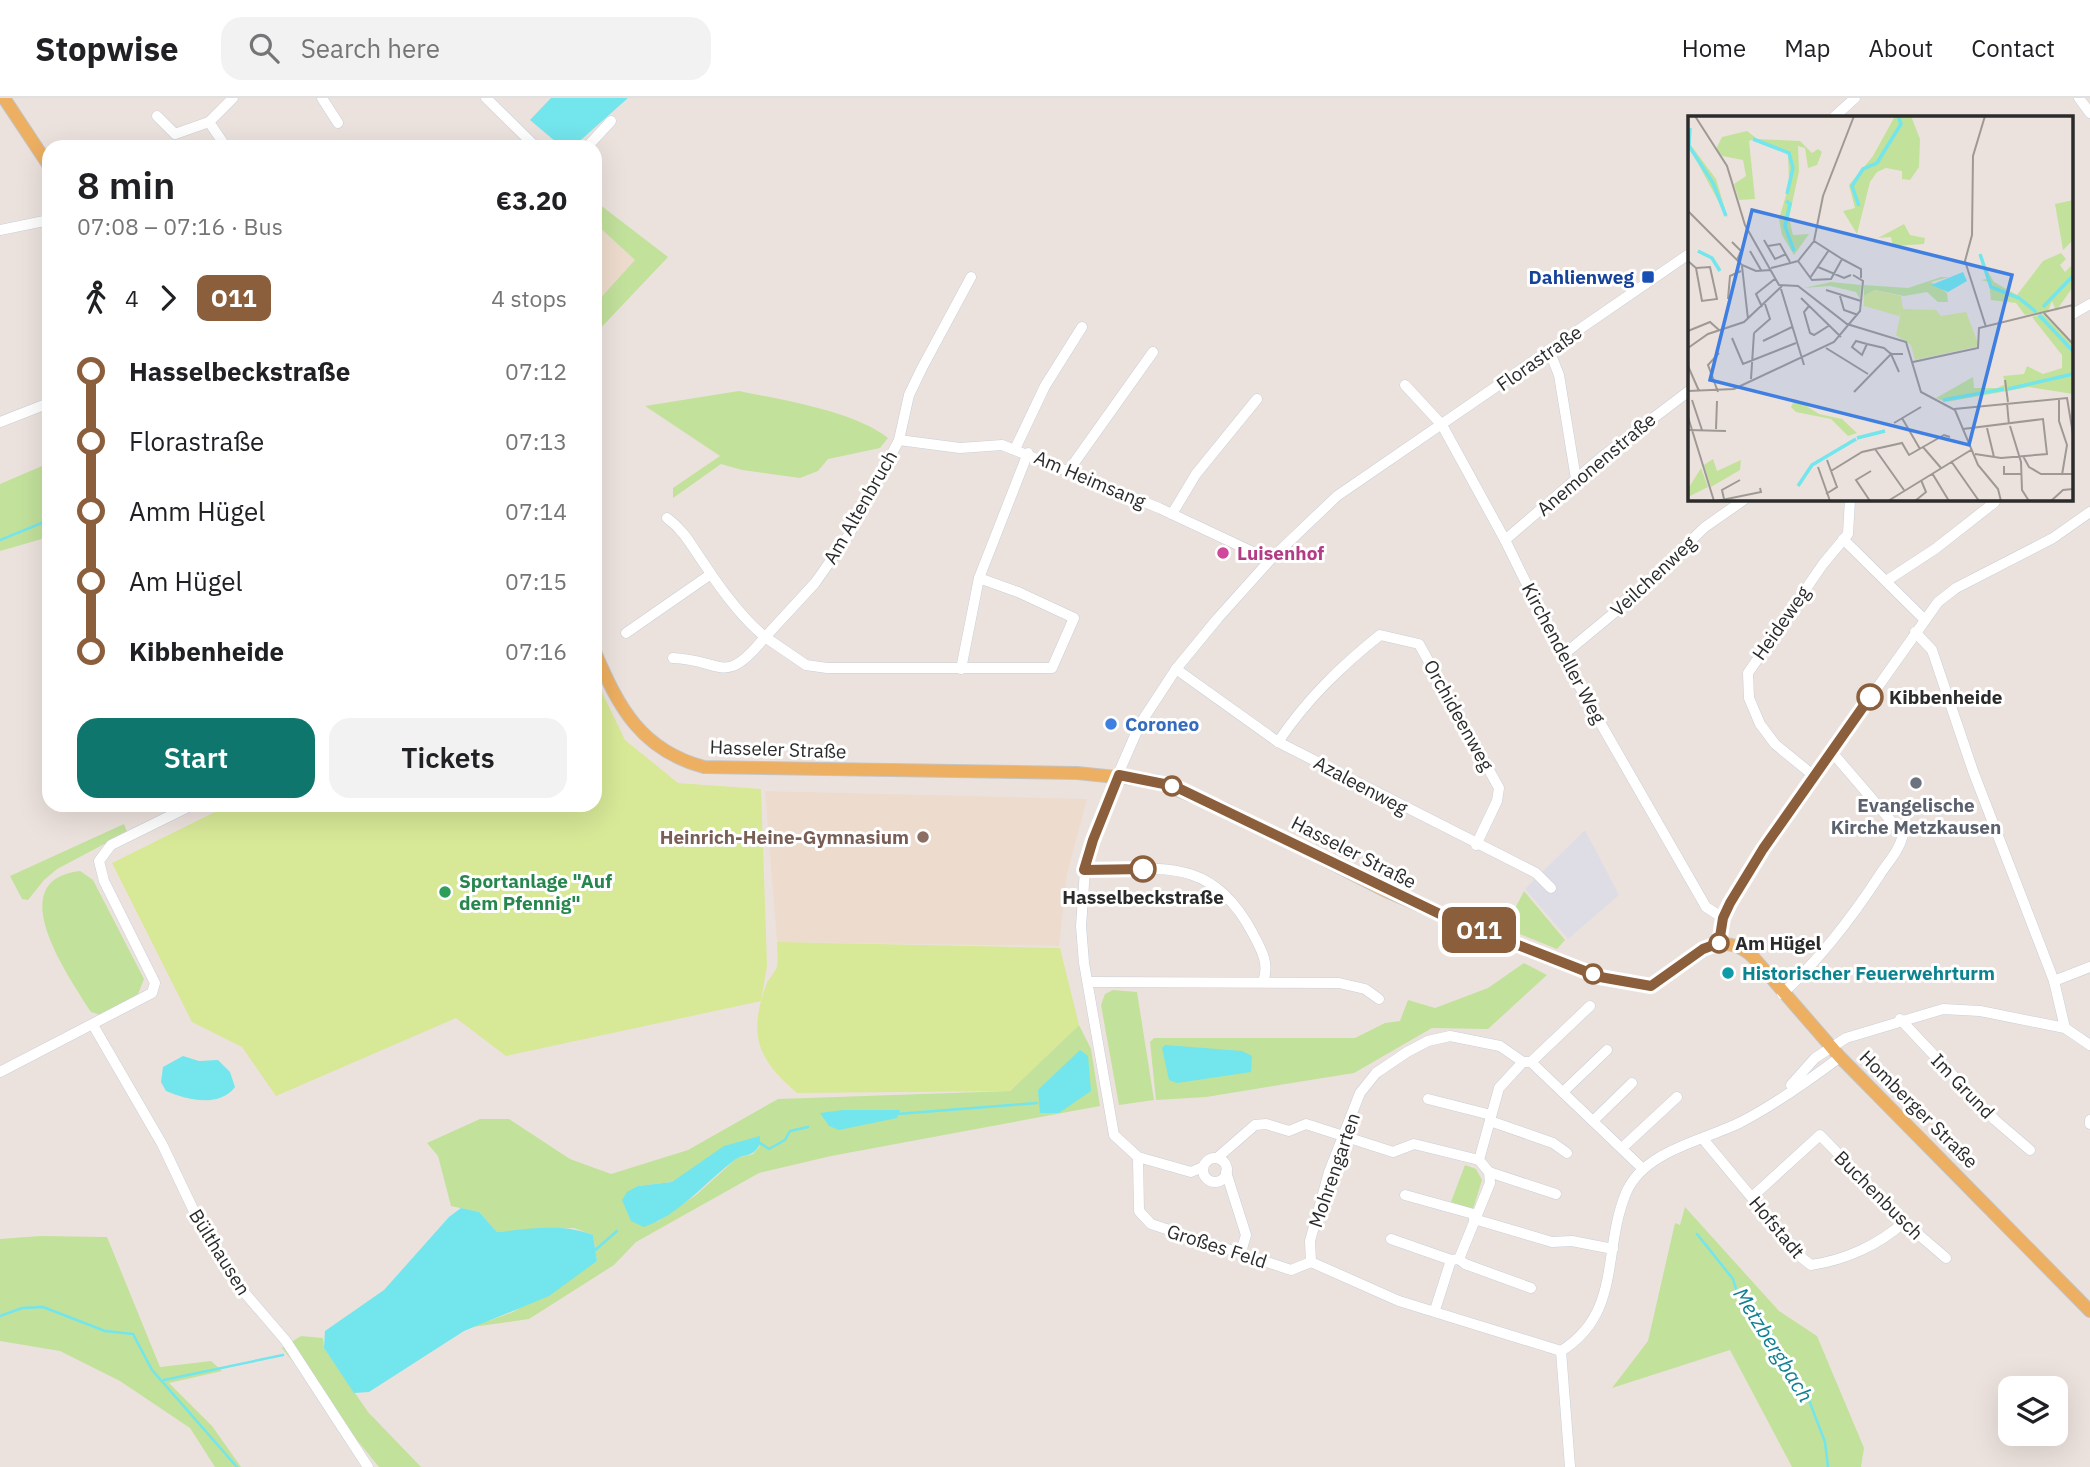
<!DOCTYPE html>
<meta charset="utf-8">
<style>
:root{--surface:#fff;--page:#f2f2f2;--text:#202124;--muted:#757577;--line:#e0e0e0;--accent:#0f766e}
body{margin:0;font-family:"IBM Plex Sans",sans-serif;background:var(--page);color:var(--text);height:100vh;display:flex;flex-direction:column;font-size:26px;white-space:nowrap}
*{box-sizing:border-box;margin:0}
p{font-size:23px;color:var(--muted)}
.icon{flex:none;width:38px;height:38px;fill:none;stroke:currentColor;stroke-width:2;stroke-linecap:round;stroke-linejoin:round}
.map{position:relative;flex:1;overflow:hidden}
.details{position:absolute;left:42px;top:42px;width:560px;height:672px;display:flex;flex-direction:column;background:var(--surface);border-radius:21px;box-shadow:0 7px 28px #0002}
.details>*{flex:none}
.badge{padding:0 14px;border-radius:10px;font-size:24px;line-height:46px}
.controls{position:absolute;left:1998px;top:1278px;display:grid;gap:14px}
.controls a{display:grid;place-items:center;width:70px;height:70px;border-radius:14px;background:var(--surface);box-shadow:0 7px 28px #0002;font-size:35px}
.map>.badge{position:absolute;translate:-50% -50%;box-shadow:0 0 0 4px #fff}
.legs{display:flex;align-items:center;gap:10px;height:77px;padding:0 35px;font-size:23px}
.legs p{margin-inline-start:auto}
.summary{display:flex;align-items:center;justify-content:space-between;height:119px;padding:0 35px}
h1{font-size:38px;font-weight:600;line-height:52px}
.button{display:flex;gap:14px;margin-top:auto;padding:14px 35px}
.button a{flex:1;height:80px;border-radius:21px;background:var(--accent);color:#fff;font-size:28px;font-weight:600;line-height:80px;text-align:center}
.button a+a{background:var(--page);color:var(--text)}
ul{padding:0 35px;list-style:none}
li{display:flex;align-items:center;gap:24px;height:70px;font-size:26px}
li i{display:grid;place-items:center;width:10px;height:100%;margin:0 9px;background:currentColor}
li i::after{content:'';width:18px;height:18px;margin:-9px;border:5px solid;border-radius:50%;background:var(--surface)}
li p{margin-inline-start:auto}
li:first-child i{background:linear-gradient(#0000 50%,currentColor 0)}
li:last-child i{background:linear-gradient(currentColor 50%,#0000 0)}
header{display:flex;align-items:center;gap:42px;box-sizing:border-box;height:98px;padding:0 35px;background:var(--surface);border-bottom:2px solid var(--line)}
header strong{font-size:33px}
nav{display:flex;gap:38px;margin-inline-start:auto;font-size:24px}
.search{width:490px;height:63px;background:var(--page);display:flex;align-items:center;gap:18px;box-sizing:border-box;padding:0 24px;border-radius:21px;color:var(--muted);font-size:26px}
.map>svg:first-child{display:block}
.industrial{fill:#dedde5}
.education{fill:#eddccd}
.green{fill:#c2e19b;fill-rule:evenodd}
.pitch{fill:#d7e897}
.water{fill:#73e5ec}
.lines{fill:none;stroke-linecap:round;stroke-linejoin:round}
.stream{stroke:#73e5ec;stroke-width:2.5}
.minor-casing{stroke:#c8cfd8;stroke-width:11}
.major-casing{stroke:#c4c4c4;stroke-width:14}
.minor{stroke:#fff;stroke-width:10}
.major{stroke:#edaf61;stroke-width:12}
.line-1-casing{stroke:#fff;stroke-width:16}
.line-1{stroke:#8b5e3c;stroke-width:10}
.transit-dot{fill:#1a4fb4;stroke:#fff;stroke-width:2.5}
.hotel-dot{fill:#d1479c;stroke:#fff;stroke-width:2.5}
.stop-1-dot{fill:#fff;stroke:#8b5e3c;stroke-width:3.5}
.shop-dot{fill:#3f7fe0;stroke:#fff;stroke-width:2.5}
.worship-dot{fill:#6b7280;stroke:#fff;stroke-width:2.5}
.education-dot{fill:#8d6e63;stroke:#fff;stroke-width:2.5}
.leisure-dot{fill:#2e9e5b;stroke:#fff;stroke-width:2.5}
.culture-dot{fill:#0f9aa8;stroke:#fff;stroke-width:2.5}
.labels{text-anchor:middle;stroke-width:6;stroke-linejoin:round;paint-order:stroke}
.transit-label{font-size:19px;font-weight:bold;fill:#164399;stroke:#fff;text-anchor:end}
.street-label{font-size:19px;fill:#2b2b2b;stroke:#fff}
.hotel-label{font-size:19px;font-weight:bold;fill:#b23c85;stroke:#fff;text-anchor:start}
.stop-label{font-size:19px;font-weight:bold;fill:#2b2b2b;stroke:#fff;text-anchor:start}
.shop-label{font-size:19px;font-weight:bold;fill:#366cbe;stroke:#fff;text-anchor:start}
.worship-label{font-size:19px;font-weight:bold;fill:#5b616d;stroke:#fff}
.education-label{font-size:19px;font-weight:bold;fill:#785e54;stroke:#fff;text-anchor:end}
.leisure-label{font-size:19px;font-weight:bold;fill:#27864d;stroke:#fff;text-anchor:start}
.culture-label{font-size:19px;font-weight:bold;fill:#0d838f;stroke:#fff;text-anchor:start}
.water-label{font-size:21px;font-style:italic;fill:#118091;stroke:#fff}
.inset-river{fill:none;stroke:#73e5ec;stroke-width:3.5}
.inset-road{fill:none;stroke:#9f9996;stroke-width:2}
.view{fill:#3f7fe1;fill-opacity:0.15;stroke:#3f7fe1;stroke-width:3.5}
.inset-edge{fill:none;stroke:#2b2b2b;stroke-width:3.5}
</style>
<header>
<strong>Stopwise</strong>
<div class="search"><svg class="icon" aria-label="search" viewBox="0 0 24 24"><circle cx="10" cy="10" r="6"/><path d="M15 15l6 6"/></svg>Search here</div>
<nav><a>Home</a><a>Map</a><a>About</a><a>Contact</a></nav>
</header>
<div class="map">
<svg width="2090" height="1369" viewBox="0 0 2090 1369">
<rect width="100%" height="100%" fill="#ece2dd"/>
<path class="industrial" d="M1585 732 1619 797 1568 841 1525 791Z"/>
<g class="education">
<path d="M595 125 635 162 595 206Z"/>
<path d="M765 693 1087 701 1067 776 1059 848 777 844Z"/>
</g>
<g class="green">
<path d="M595 103 668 159 595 236V206L635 162 595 125Z"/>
<path d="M739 293C782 302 854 313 888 340L880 350 828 361 818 373 800 380 742 372 721 366 673 400V390L720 358 645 308Z"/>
<path d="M49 365V439L0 453V386Z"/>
<path d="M124 726 127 734 57 771 44 782 28 802 22 801 10 778Z"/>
<path d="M80 773 93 782 144 881 138 896 101 917 91 914C69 879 0 782 80 773Z"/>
<path d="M1524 793 1565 842 1557 851 1505 830Z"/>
<path d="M1524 865 1547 877 1488 931 1432 930 1354 975 1206 999 1156 1002 1150 944 1154 940H1355L1385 925 1400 923 1408 902 1435 910 1488 890Z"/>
<path d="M1113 892 1137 894 1154 1002 1119 1007 1101 907 1105 896Z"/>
<path d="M1079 927 1091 951 1100 1008 831 1058 759 1075 636 1144 614 1167 529 1221 472 1229 513 1214 597 1163 593 1137 574 1130 497 1134 479 1114 451 1108 438 1058 427 1045 480 1021H509L570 1061 611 1076 688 1052 778 1001 1010 993ZM760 1048 753 1056 737 1060 696 1097 657 1124 638 1088 672 1084 694 1071Z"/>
<path d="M1465 1067 1476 1071 1482 1082 1473 1111 1451 1104Z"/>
<path d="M1685 1109 1779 1213 1817 1238 1864 1350 1861 1369H1792L1730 1252 1612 1290 1648 1243 1675 1125 1680 1127Z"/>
<path d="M40 1138 107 1139 160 1269 211 1263 222 1273 169 1285 212 1328 241 1369H215L190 1330 120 1283 60 1253 0 1243V1141Z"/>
<path d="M301 1238 323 1240 324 1250 368 1314 421 1369H379L282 1250Z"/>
</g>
<g class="pitch">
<path d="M595 580 625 642 678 685 761 691 767 868 761 903 506 958 456 920 276 998 242 949 192 924 112 765 229 707H595Z"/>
<path d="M777 844 1060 850 1079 927 1010 993 797 995C758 962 747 937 767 885 769 880 774 876 776 871 779 864 777 852 777 844Z"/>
</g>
<g class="water">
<path d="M551 0H628L573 49H562L530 22Z"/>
<path d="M1165 947 1242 953 1252 958 1251 974 1177 985 1169 982 1162 950Z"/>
<path d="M1080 952 1088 958 1091 993 1059 1015H1040L1038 992Z"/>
<path d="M183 958 199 963 218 962 230 974 235 989C219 1010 187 1002 166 993L161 984 163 969Z"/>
<path d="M843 1012H900L897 1020 839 1032 829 1028 820 1015Z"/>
<path d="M760 1038C760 1045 760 1048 755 1053 750 1058 742 1057 736 1061 705 1084 681 1116 644 1129L631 1123 622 1102 627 1094 638 1088 672 1084 724 1048Z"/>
<path d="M461 1110 479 1114 497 1134C530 1131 561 1125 593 1137L597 1163 549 1198 464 1233 369 1294 354 1295 324 1250 325 1233 384 1192 449 1119Z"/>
</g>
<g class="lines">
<g class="stream">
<path d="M0 442 49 422"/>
<path d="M897 1016 1037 1005"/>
<path d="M760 1045 769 1051 785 1042 790 1033 808 1029"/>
<path d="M1697 1136 1733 1181 1739 1201 1746 1212 1771 1236 1780 1255 1789 1265 1798 1291 1807 1297 1825 1344 1828 1369"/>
<path d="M593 1154 617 1133"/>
<path d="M0 1218 22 1210 43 1209 105 1233 133 1236 152 1272 237 1369"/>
<path d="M164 1282 283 1257"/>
</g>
<defs>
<g id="minor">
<path d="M322 0 338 25"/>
<path d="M486 0 536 49"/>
<path d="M2079 0 2090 15"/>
<path d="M157 18 175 36 209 24 233 0"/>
<path d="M1834 19 1855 0"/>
<path d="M209 24 226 49"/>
<path d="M587 49 611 23"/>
<path d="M0 132 49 122"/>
<path d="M2071 217 2090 206"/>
<path d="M1549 252 1559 277 1576 381"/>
<path d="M1405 287 1442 327 1505 442 1562 558 1706 809 1723 820"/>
<path d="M0 324 49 305"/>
<path d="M899 342 960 350 1002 347 1159 410 1270 462"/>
<path d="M1015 351 1045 288 1082 229"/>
<path d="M1069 372 1153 254"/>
<path d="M1172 416 1196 376 1257 301"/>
<path d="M667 420C685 433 692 449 705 467 722 493 741 519 765 539L815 485 850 435 899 342 909 297 922 270 971 179"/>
<path d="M1843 441 1924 521"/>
<path d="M1505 442 1603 358 1689 293"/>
<path d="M979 480 1028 355"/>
<path d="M1886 483 1935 451 1995 404"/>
<path d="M1915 534 1932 552 1973 673 2054 883 2065 930"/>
<path d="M626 535 711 476"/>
<path d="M1562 558 1626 505 1705 429 1745 401"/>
<path d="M673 560C723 562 724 590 765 539L806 567 827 570H1052L1074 520 1018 494 979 480 961 571"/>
<path d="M1176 571 1278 644 1536 775 1551 790"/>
<path d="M1278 644C1307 601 1340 569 1380 537L1419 546 1499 690 1497 703 1476 747"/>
<path d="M1814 678 1775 646 1760 626 1749 600 1748 575 1823 466 1848 436 1850 401"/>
<path d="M1085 772C1160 771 1211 757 1252 834 1261 851 1270 865 1263 884"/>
<path d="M1719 845 1727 809 1763 751 1938 504 1956 490 2053 440 2090 414"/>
<path d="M2054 883 2090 869"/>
<path d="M1088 884 1339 885 1365 891 1379 901"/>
<path d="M1782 896C1820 861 1851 821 1879 778 1888 764 1899 753 1903 737L1831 653"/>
<path d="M1900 921 1995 1022 2030 1052"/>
<path d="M93 927 162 1046 201 1128 244 1194 286 1243 368 1369"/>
<path d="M1531 964 1590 908"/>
<path d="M0 974 152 895 155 885 104 783 99 763 111 747 192 707"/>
<path d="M1791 987 1815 960 1846 940 1943 911 1980 913 2065 930 2090 947"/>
<path d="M1563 994 1607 952"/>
<path d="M1428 1001 1491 1017"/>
<path d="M1594 1022 1632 985"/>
<path d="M2090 1022V1026"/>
<path d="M1490 1023 1553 1045 1567 1055"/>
<path d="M1703 1041 1802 1160 1811 1167C1845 1162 1879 1147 1904 1124"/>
<path d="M1622 1050 1677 999"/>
<path d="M1138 1059 1139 1113 1151 1126 1291 1172 1311 1164"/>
<path d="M1217 1060 1255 1027 1266 1026 1289 1033 1306 1026 1393 1054 1414 1046 1479 1062"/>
<circle cx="1215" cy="1072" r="12"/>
<path d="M1203 1069 1191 1074 1138 1059 1114 1037 1084 865 1081 828 1085 772 1109 697 1140 626 1176 571 1218 520 1270 462 1337 398 1689 156"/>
<path d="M1226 1074 1246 1137 1241 1154"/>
<path d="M1489 1074 1556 1096"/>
<path d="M1405 1097 1477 1117"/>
<path d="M1752 1099 1820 1037 1904 1124 1946 1160"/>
<path d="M1474 1121 1552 1144 1572 1143 1613 1151"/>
<path d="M1391 1141 1451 1162"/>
<path d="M1459 1161 1465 1166 1531 1190"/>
<path d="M1435 1212 1451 1162 1459 1161 1490 1085 1489 1074 1479 1062 1499 990 1523 964"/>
<path d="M1561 1253 1399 1203 1311 1164 1310 1143 1329 1074 1360 995 1376 975 1407 954 1428 943 1450 938 1500 948 1523 964H1531L1643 1071"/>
<path d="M1570 1369 1561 1253C1622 1215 1602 1153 1626 1095 1644 1052 1704 1043 1741 1024 1772 1008 1812 980 1840 959"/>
</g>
<g id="major">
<path d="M4 0 49 68"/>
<path d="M595 554C619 610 641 652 704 669L1077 675 1155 683 1225 711 1384 792 1444 818 1600 879 1651 888 1709 848C1727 843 1741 847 1754 860L1840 959 2090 1213"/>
</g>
</defs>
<use href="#minor" class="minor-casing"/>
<use href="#major" class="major-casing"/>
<use href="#minor" class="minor"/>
<use href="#major" class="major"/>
</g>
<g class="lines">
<defs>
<path id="line-1" d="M1143 771 1084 772 1093 742 1119 677 1174 688 1444 818 1600 879 1651 888 1703 851 1719 845 1723 820 1730 805 1763 751 1870 599"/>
</defs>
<use href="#line-1" class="line-1-casing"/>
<use href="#line-1" class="line-1"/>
</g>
<rect class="transit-dot" x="1641" y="172" width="14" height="14" rx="3.5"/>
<circle class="hotel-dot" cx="1223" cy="455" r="7"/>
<g class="stop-1-dot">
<circle cx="1870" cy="599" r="12"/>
<circle cx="1172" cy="688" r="9"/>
<circle cx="1143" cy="771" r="12"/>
<circle cx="1719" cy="845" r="9"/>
<circle cx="1593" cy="876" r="9"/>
</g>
<circle class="shop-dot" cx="1111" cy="626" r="7"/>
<circle class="worship-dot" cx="1916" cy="685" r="7"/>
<circle class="education-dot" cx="923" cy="739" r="7"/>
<circle class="leisure-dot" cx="445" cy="794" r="7"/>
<circle class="culture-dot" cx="1728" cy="875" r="7"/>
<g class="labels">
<g class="transit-label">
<text x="1634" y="186">Dahlienweg</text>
</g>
<g class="street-label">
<text transform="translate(1539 260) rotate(-35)" y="7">Florastraße</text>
<text transform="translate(1596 366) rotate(-40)" y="7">Anemonenstraße</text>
<text transform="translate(1090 381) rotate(23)" y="7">Am Heimsang</text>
<text transform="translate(860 409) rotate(-60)" y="7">Am Altenbruch</text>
<text transform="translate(1653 478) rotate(-43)" y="7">Veilchenweg</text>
<text transform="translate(1781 525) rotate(-55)" y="7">Heideweg</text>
<text transform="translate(1564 555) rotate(62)" y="7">Kirchendeller Weg</text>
<text transform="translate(1459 617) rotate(61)" y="7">Orchideenweg</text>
<text transform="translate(778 651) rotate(2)" y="7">Hasseler Straße</text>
<text transform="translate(1361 687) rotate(28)" y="7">Azaleenweg</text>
<text transform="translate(1354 754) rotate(27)" y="7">Hasseler Straße</text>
<text transform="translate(1963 988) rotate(46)" y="7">Im Grund</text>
<text transform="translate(1919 1011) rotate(45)" y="7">Homberger Straße</text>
<text transform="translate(1334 1072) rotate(-71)" y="7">Mohrengarten</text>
<text transform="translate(1879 1097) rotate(45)" y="7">Buchenbusch</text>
<text transform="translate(1777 1129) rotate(50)" y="7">Hofstadt</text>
<text transform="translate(1217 1148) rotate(18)" y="7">Großes Feld</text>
<text transform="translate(220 1154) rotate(58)" y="7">Bülthausen</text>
</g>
<g class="hotel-label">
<text x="1237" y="462">Luisenhof</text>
</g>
<g class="stop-label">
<text x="1889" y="606">Kibbenheide</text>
<text x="1143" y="806" text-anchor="middle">Hasselbeckstraße</text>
<text x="1735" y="852">Am Hügel</text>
</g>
<g class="shop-label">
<text x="1125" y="633">Coroneo</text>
</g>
<g class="worship-label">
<text x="1916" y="714">Evangelische<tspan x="1916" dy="22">Kirche Metzkausen</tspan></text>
</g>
<g class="education-label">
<text x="909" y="746">Heinrich-Heine-Gymnasium</text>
</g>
<g class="leisure-label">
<text x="459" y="790">Sportanlage "Auf<tspan x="459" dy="22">dem Pfennig"</tspan></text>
</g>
<g class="culture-label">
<text x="1742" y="882">Historischer Feuerwehrturm</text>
</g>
<g class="water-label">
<text transform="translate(1773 1247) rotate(58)" y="7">Metzbergbach</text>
</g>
</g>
<g transform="translate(1688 18)">
<rect width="385" height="385" fill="#ece2dd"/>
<path d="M207 0H223L232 23 231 51 222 64 214 63V55L198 52 189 56 182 66 169 118 155 95 167 92 161 69 185 40ZM0 12 2 28 28 63 40 103 0 29ZM59 15 68 22 61 25 67 83 51 84 46 68 58 60 55 44 34 40 28 33 34 21ZM69 23 112 25 124 37 130 33 134 36 129 49 120 52 117 32 110 30 111 55 101 102 105 119 121 118 106 139 94 119 91 103 101 69 100 35ZM385 84V124L375 134 367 88ZM216 108 222 119 237 122 236 128 205 130 203 121 190 122ZM373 137 378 143 372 149 377 156 385 148V171L368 195 364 185 360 195 337 199 328 187 303 184 301 166 293 164 299 163 296 149 306 166 329 179 355 145ZM253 161H261L243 166 259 177 260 186H250L239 176 216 180 187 174 176 180V169L220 172ZM143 166 173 169 172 183 168 176 142 170 116 172ZM355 198 385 229V278L341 271 258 286 248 282 285 261 286 272H309L318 268 315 260 336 258 339 250 355 258 374 252V239L344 201ZM107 283 131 298 154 303 169 317 160 320 143 303 108 296 103 291ZM25 343 29 355 53 344 52 354 23 371 16 349ZM13 352 20 371 0 381V373Z" fill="#c2e19b"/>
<path d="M186 174 213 180 215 193 248 194 253 200 278 196 291 230 227 244 223 229 208 219 213 196 211 200 176 190V180Z" fill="#d7e897"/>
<path d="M275 156 279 165 260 176 243 169Z" fill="#73e5ec"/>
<path class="inset-river" d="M2 12 1 30 25 67 38 100M65 23 101 37 105 52 99 78M98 85 102 88 97 110 106 135M171 90 164 70 175 53 189 47 213 8 210 0M10 135 24 142 32 155M292 138 303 171 331 182 348 196M355 191 385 160M351 199 385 235M320 273 385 258M255 284 316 273M169 322 197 315M110 370 124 349 168 323"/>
<path class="inset-road" d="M7 0 39 50 57 109 91 169 110 170 159 208 218 226 233 276 267 294 290 349 310 373 313 385M297 0 285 40 284 119 277 145 298 211M0 95 54 149 68 155 83 154M76 124 87 143 98 138M44 126 53 135 49 144M80 130 92 128 102 146M62 135 73 154M154 143 173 153V162M0 145 8 152 14 185 29 183 22 151 8 152M110 145 124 164 143 163 154 143 126 125M54 150 60 203M130 151 156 162 163 159M83 152 110 145 126 125 135 80 166 0M122 162 141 134M93 173 116 249M138 174 173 185M152 180 156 194 170 199M113 182 153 221M40 183 42 160 53 155M121 190 116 196 122 217 126 219 142 209M74 191 68 178 88 162M356 197 385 228M0 215 22 206 31 214M66 217 82 203 77 188M44 222 55 248 108 227M75 225 104 211M179 228 174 239 164 231 168 225 179 228 196 232 203 238H215M0 232 20 218 56 206 94 170M138 232 180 258M225 246 290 232 291 212 385 189M0 250 11 275M63 263 66 217M317 264 320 286M0 275 46 273 146 226 172 195 175 165 165 159M30 276 20 249 31 237M166 276 203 238 211 256M4 284 14 314M371 284V305L379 329 374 359M319 287 321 309M266 293 379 282 385 318M0 301 26 385M214 302 232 333M206 307 233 291M322 310 333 346 334 374 341 385M299 312 306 341M28 313 29 285M275 313 355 303 359 338 313 342 287 338M0 314 38 315M235 331 256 319 262 321M187 333 216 374M335 340 341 351 353 358H385M263 345 291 385M316 350V358H333M130 351 142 385M143 355 174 336 214 327 221 339 235 331 253 352M244 357 261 385M138 378 149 371 139 344M36 383 34 374 52 364M29 385 73 376 72 372M182 385 168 364 183 355M200 385 283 334M227 385 238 376 233 364M363 385 375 374 385 373"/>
<path class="view" d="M64 94 324 159 281 329 22 264Z"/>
<rect width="385" height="385" class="inset-edge"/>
</g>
</svg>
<div class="controls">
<a><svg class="icon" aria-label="layers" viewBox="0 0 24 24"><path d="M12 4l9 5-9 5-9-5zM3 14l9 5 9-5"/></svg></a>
</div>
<b class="badge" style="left:1479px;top:832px;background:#8b5e3c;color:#fff">O11</b>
<section class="details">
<div class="summary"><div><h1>8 min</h1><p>07:08 – 07:16 · Bus</p></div><b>€3.20</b></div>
<div class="legs"><svg class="icon" aria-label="walk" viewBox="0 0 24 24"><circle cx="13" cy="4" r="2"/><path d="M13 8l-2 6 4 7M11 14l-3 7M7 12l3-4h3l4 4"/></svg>4<svg class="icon" aria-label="forward" viewBox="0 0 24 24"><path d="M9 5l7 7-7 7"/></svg><b class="badge" style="background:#8b5e3c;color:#fff">O11</b><p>4 stops</p></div>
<ul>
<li><i style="color:#8b5e3c"></i><b>Hasselbeckstraße</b><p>07:12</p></li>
<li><i style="color:#8b5e3c"></i><span>Florastraße</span><p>07:13</p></li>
<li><i style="color:#8b5e3c"></i><span>Amm Hügel</span><p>07:14</p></li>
<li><i style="color:#8b5e3c"></i><span>Am Hügel</span><p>07:15</p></li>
<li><i style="color:#8b5e3c"></i><b>Kibbenheide</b><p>07:16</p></li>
</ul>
<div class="button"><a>Start</a><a>Tickets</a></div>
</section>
</div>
